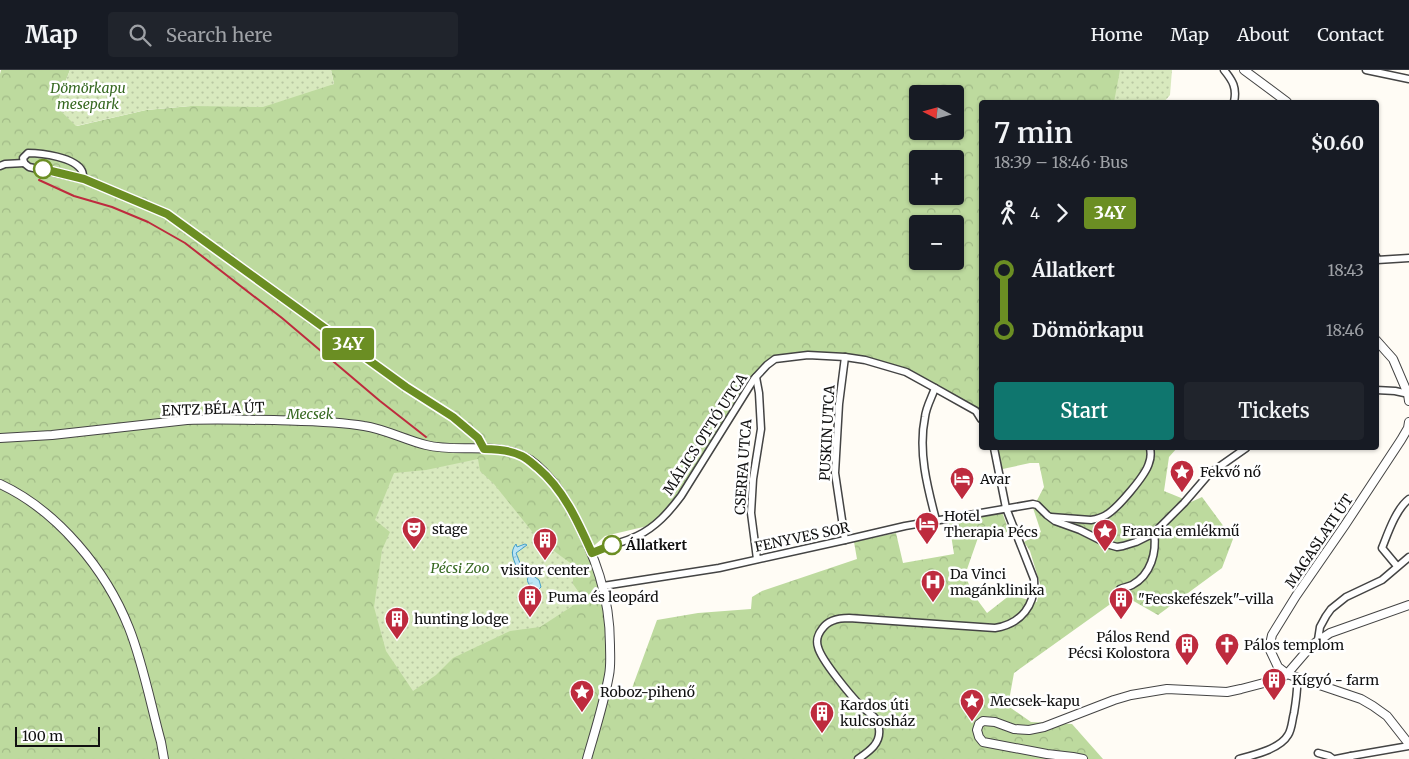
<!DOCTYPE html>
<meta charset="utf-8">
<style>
:root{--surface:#171b24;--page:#20242c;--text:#f1f3f6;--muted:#9ea1a6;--line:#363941;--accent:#0f766e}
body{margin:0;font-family:Merriweather,serif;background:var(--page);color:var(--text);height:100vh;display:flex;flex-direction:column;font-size:19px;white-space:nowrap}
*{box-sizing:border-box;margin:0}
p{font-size:16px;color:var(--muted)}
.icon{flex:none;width:28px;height:28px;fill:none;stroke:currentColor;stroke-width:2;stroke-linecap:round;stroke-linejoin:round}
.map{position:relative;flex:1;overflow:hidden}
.drawer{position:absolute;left:979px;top:30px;width:400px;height:350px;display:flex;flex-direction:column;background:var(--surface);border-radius:5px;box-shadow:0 1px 4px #0004}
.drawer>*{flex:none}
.badge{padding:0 10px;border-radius:4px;font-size:18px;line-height:32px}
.needle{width:32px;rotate:276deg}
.buttons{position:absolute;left:909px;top:15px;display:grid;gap:10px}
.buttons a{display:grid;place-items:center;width:55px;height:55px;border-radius:5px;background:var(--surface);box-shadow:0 1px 4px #0004;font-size:25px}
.scale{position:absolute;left:15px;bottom:12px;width:85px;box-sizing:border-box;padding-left:5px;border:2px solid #111;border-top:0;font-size:14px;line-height:18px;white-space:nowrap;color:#111;-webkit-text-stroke:4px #fff;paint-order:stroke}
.map>.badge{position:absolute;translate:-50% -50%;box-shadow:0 0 0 2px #fff}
.legs{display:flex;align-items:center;gap:8px;height:55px;padding:0 15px;font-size:16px}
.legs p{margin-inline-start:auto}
.headline{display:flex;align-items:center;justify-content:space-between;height:85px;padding:0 15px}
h1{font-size:28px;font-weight:600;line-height:38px}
.button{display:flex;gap:10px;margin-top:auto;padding:10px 15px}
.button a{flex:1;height:58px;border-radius:5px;background:var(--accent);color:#fff;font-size:20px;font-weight:600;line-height:58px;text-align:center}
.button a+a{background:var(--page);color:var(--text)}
ul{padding:0 15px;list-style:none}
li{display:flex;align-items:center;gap:18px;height:60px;font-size:19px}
li i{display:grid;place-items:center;width:8px;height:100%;margin:0 6px;background:currentColor}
li i::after{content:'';width:12px;height:12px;margin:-6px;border:4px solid;border-radius:50%;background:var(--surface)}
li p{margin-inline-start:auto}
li:first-child i{background:linear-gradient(#0000 50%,currentColor 0)}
li:last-child i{background:linear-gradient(currentColor 50%,#0000 0)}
header{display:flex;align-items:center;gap:30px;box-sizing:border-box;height:70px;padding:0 25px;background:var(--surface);border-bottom:1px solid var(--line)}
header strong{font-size:24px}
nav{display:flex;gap:28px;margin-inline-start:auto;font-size:18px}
.search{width:350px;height:45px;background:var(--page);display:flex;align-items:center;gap:12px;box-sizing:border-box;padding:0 18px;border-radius:5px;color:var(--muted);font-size:19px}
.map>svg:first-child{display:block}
.forest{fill:url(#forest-crowns);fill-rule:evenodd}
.park{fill:url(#park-dots)}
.water{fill:url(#water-ripples);stroke:#439fca}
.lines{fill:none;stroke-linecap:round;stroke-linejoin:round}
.minor-casing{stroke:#444;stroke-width:9}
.tertiary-casing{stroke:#444;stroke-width:10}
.minor{stroke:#fff;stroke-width:6}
.tertiary{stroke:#fff;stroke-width:8}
.rail{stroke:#be2b3e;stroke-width:2}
.line-1-casing{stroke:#fff;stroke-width:11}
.line-1{stroke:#6b8e23;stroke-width:8}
.stop-1-dot{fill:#fff;stroke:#6b8e23;stroke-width:2.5}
.labels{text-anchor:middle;stroke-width:5;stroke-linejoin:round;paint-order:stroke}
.park-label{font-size:14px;font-style:italic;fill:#366821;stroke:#fff}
.street-label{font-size:14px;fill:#111;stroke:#fff}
.poi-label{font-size:14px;fill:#111;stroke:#fff;text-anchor:start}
.stop-label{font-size:14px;font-weight:bold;fill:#111;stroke:#fff;text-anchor:start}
</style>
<header>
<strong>Map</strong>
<div class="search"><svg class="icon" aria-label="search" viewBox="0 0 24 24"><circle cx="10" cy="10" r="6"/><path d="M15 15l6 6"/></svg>Search here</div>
<nav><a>Home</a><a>Map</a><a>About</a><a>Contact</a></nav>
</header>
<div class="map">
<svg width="1409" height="689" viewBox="0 0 1409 689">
<defs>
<pattern id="forest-crowns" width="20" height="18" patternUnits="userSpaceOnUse" patternTransform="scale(1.25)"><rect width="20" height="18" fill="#bdda9e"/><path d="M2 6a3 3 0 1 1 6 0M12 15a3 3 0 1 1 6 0" fill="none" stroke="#a1ba87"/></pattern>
<pattern id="park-dots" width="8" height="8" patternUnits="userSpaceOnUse" patternTransform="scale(1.25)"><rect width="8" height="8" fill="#d8e9be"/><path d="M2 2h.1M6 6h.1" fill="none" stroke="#b8c7a2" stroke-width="1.8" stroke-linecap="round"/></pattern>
<pattern id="water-ripples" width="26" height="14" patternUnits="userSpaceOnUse" patternTransform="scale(1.25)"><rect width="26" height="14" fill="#bae4f5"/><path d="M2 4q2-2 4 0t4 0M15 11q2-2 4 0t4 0" fill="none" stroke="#9fc3d1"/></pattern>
</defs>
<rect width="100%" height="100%" fill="#fffcf5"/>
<path class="forest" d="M1 0H70L56 36 77 56 146 40 191 36 334 14 331 0H1122V32H981V349L976 341 935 318 885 296 833 287 775 289 754 309 681 426 656 454 605 466 588 481 602 516 610 603 607 620 628 629 657 550 698 543 751 539 752 527 762 521 857 489 854 472 896 463 903 493 954 484 949 452 1002 442 1009 461 997 466 980 462 965 505 973 524 987 543 1010 525 1037 532 1040 514 1030 481 1024 472 1041 462 1033 438 1044 417 1039 393H1030L998 400 994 378H1177L1169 387 1164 421 1191 432 1202 427 1233 469 1222 498 1158 545 1123 525 1014 603 1008 636 1031 652 1072 654 1103 689H0V4ZM918 24H955V61H918ZM918 89H955V126H918ZM918 154H955V191H918Z"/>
<g class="park">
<path d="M70 0H331L334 14 263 37 191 36 146 40 76 56 56 36Z"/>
<path d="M1120 0H1172L1170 25 1164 32H1114Z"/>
<path d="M478 389 480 401 494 414 539 470 573 495V514L583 528 571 537 540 557 510 561 453 588 436 605 413 621 386 581 374 537 382 480 390 462 375 450 394 403 426 400Z"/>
</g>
<g class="water">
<path d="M516 474 517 477 525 474 527 475 516 483 520 493 527 497 526 499 517 498C514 490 509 482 516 474Z"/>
<path d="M532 505 539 510 541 517 538 520H534C530 516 526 512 528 507Z"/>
</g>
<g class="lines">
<defs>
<g id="minor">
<path d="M1224 0C1233 11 1237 18 1234 32"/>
<path d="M1366 0 1409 9"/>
<path d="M24 93 29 97 84 109 167 144 406 317 453 347 478 368 484 379"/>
<path d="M24 93 23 88 28 83C41 83 75 87 82 101 83 103 83 106 84 109"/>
<path d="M0 96 5 94 24 93"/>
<path d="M1376 186 1377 190 1409 188"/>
<path d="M845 287 839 334 835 403 845 470"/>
<path d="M756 307 759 323 761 359 753 409 751 443 757 489"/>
<path d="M935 318C932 327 926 337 925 347 918 381 927 416 936 450"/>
<path d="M1376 320 1395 321 1409 324"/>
<path d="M1051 447 1091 450C1096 449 1101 448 1106 445 1117 439 1146 405 1149 393 1151 388 1151 383 1150 378"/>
<path d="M592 483C606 476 622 473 637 466 656 457 669 442 681 426L754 309 767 295 775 289 808 285 845 287 865 290 906 302 935 318 976 341 981 349"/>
<path d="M1397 496 1382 478C1388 463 1396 439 1409 429"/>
<path d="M603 516 719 498 845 470 905 456 1033 434 1037 435 1047 445 1055 451 1080 460 1110 475 1117 477 1123 476 1136 472 1154 463 1184 433 1209 404 1246 378"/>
<path d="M1127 530 1120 519C1124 517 1128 517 1132 515 1151 505 1157 482 1154 463"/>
<path d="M1318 570 1320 557 1326 546 1331 539 1346 527 1382 510 1409 487"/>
<path d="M1318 683 1329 686 1333 689"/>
<path d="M858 689C868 682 881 674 879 659 877 645 870 645 861 636 851 626 821 590 818 577 816 571 818 564 822 559 828 550 839 548 849 548L995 558C1021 554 1036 535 1034 509L1006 438 994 378"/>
<path d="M1239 689C1254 685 1280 679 1288 665 1292 659 1292 650 1294 643 1296 631 1298 619 1297 608"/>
<path d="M1336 689 1351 686"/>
<path d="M1350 689 1351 686 1409 676"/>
</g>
<g id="tertiary">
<path d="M1244 0 1287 32"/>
<path d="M1376 270 1393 289 1408 324 1409 331"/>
<path d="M1409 352 1408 358 1401 370 1345 455 1296 526 1272 565 1270 574V580L1278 597 1287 604 1361 629 1373 636 1387 646 1409 674"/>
<path d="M0 368 52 365 187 350C216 349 245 350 274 350 304 351 335 351 364 356 385 359 405 370 426 375 457 383 492 372 523 386 543 395 562 423 572 442 595 485 610 526 610 575 610 585 611 595 609 605 604 633 595 661 587 689"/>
<path d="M0 414C58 441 106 500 129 558 143 593 151 636 161 672L164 689"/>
<path d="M1083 689 1073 687 1047 684 983 672 979 667 977 660 979 654 983 651 995 652 1014 659 1029 660 1044 657 1114 630 1131 625 1167 619 1227 622 1241 619 1279 609 1287 604 1312 575 1330 563 1409 535"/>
</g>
</defs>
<use href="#minor" class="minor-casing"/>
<use href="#tertiary" class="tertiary-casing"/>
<use href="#minor" class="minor"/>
<use href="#tertiary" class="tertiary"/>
<path class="rail" d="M39 110 74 126 112 137 148 152 185 173 282 248 380 331 426 367"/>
</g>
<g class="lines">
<defs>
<path id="line-1" d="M43 99 84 109 167 144 406 317 453 347 478 368 484 379C498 379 510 380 522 386 528 389 533 394 538 398 564 420 578 452 592 483L612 475"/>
</defs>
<use href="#line-1" class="line-1-casing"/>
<use href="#line-1" class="line-1"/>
</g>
<defs>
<symbol id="sight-pin" viewBox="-11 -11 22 30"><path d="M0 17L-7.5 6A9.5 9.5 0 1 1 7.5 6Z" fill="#be2b3e" stroke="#fff"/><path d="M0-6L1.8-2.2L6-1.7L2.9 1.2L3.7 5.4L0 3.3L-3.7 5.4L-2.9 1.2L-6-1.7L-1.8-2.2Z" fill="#fff"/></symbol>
<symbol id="hotel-pin" viewBox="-11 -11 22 30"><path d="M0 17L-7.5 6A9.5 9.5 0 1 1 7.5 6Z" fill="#be2b3e" stroke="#fff"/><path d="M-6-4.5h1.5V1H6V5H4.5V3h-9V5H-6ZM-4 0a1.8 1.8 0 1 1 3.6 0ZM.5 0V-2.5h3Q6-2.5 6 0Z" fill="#fff"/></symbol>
<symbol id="theatre-pin" viewBox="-11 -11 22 30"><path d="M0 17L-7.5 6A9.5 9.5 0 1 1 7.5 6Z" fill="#be2b3e" stroke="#fff"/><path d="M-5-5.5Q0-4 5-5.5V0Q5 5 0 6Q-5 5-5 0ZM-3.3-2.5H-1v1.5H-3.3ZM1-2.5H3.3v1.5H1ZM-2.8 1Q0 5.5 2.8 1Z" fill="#fff"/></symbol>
<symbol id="building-pin" viewBox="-11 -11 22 30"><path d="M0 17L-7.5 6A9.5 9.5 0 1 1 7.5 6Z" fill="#be2b3e" stroke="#fff"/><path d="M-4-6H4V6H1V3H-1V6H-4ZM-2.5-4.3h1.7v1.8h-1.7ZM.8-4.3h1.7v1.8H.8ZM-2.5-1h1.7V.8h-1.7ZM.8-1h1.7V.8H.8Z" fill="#fff"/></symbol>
<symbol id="hospital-pin" viewBox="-11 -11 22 30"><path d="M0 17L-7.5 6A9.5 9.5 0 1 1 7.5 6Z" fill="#be2b3e" stroke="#fff"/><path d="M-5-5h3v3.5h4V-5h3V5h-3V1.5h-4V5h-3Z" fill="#fff"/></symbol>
<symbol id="church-pin" viewBox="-11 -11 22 30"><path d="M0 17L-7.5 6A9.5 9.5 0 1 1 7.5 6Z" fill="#be2b3e" stroke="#fff"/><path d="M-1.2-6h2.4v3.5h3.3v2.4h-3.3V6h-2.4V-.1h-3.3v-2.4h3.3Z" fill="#fff"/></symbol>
</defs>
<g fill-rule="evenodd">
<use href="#sight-pin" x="1168" y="388" width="28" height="38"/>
<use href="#hotel-pin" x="948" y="395" width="28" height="38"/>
<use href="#hotel-pin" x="913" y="440" width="28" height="38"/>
<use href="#theatre-pin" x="400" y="445" width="28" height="38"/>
<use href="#sight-pin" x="1091" y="447" width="28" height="38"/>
<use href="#building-pin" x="531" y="456" width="28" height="38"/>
<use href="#hospital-pin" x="919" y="498" width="28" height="38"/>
<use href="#building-pin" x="516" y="513" width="28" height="38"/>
<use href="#building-pin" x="1107" y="515" width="28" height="38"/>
<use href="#building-pin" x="383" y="535" width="28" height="38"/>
<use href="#building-pin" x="1173" y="561" width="28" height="38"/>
<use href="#church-pin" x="1213" y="561" width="28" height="38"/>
<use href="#building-pin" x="1260" y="596" width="28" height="38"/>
<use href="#sight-pin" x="568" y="608" width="28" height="38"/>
<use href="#sight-pin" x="958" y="617" width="28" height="38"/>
<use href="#building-pin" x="808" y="629" width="28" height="38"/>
</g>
<g class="stop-1-dot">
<circle cx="43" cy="99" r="9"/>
<circle cx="612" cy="475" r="9"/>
</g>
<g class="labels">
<g class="park-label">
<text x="88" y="23">Dömörkapu<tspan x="88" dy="16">mesepark</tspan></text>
<text x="310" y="349">Mecsek</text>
<text x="460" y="503">Pécsi Zoo</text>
</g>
<g class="street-label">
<text transform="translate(213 339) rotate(-2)" y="5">ENTZ BÉLA ÚT</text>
<text transform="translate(827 363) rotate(-87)" y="5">PUSKIN UTCA</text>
<text transform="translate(705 364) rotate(-57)" y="5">MÁLICS OTTÓ UTCA</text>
<text transform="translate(743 397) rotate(-86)" y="5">CSERFA UTCA</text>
<text transform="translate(802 467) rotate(-12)" y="5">FENYVES SOR</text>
<text transform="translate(1319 471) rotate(-56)" y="5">MAGASLATI ÚT</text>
</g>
<g class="poi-label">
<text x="1200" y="407">Fekvő nő</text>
<text x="980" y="414">Avar</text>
<text x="944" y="451">Hotel<tspan x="944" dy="16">Therapia Pécs</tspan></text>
<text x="432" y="464">stage</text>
<text x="1122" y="466">Francia emlékmű</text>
<text x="545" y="505" text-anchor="middle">visitor center</text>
<text x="950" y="509">Da Vinci<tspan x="950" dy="16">magánklinika</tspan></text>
<text x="548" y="532">Puma és leopárd</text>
<text x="1138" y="534">"Fecskefészek"-villa</text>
<text x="414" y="554">hunting lodge</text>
<text x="1170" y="572" text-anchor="end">Pálos Rend<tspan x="1170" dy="16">Pécsi Kolostora</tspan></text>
<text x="1244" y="580">Pálos templom</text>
<text x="1292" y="615">Kígyó - farm</text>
<text x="600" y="627">Roboz-pihenő</text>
<text x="990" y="636">Mecsek-kapu</text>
<text x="840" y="640">Kardos úti<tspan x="840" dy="16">kulcsosház</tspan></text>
</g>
<g class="stop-label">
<text x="626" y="480">Állatkert</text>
</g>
</g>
</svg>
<div class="buttons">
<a><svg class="needle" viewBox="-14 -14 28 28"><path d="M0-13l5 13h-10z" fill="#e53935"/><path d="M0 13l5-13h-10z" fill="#9ea1a6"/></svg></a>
<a>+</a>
<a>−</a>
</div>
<div class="scale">100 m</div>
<b class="badge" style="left:348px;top:274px;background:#6b8e23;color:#fff">34Y</b>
<section class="drawer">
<div class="headline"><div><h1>7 min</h1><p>18:39 – 18:46 · Bus</p></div><b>$0.60</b></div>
<div class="legs"><svg class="icon" aria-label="walk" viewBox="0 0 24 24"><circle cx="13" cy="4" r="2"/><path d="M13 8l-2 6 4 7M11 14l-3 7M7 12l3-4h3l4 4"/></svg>4<svg class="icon" aria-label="forward" viewBox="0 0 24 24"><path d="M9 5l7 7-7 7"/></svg><b class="badge" style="background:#6b8e23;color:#fff">34Y</b></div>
<ul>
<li><i style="color:#6b8e23"></i><b>Állatkert</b><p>18:43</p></li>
<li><i style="color:#6b8e23"></i><b>Dömörkapu</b><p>18:46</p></li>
</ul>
<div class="button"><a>Start</a><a>Tickets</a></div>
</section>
</div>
